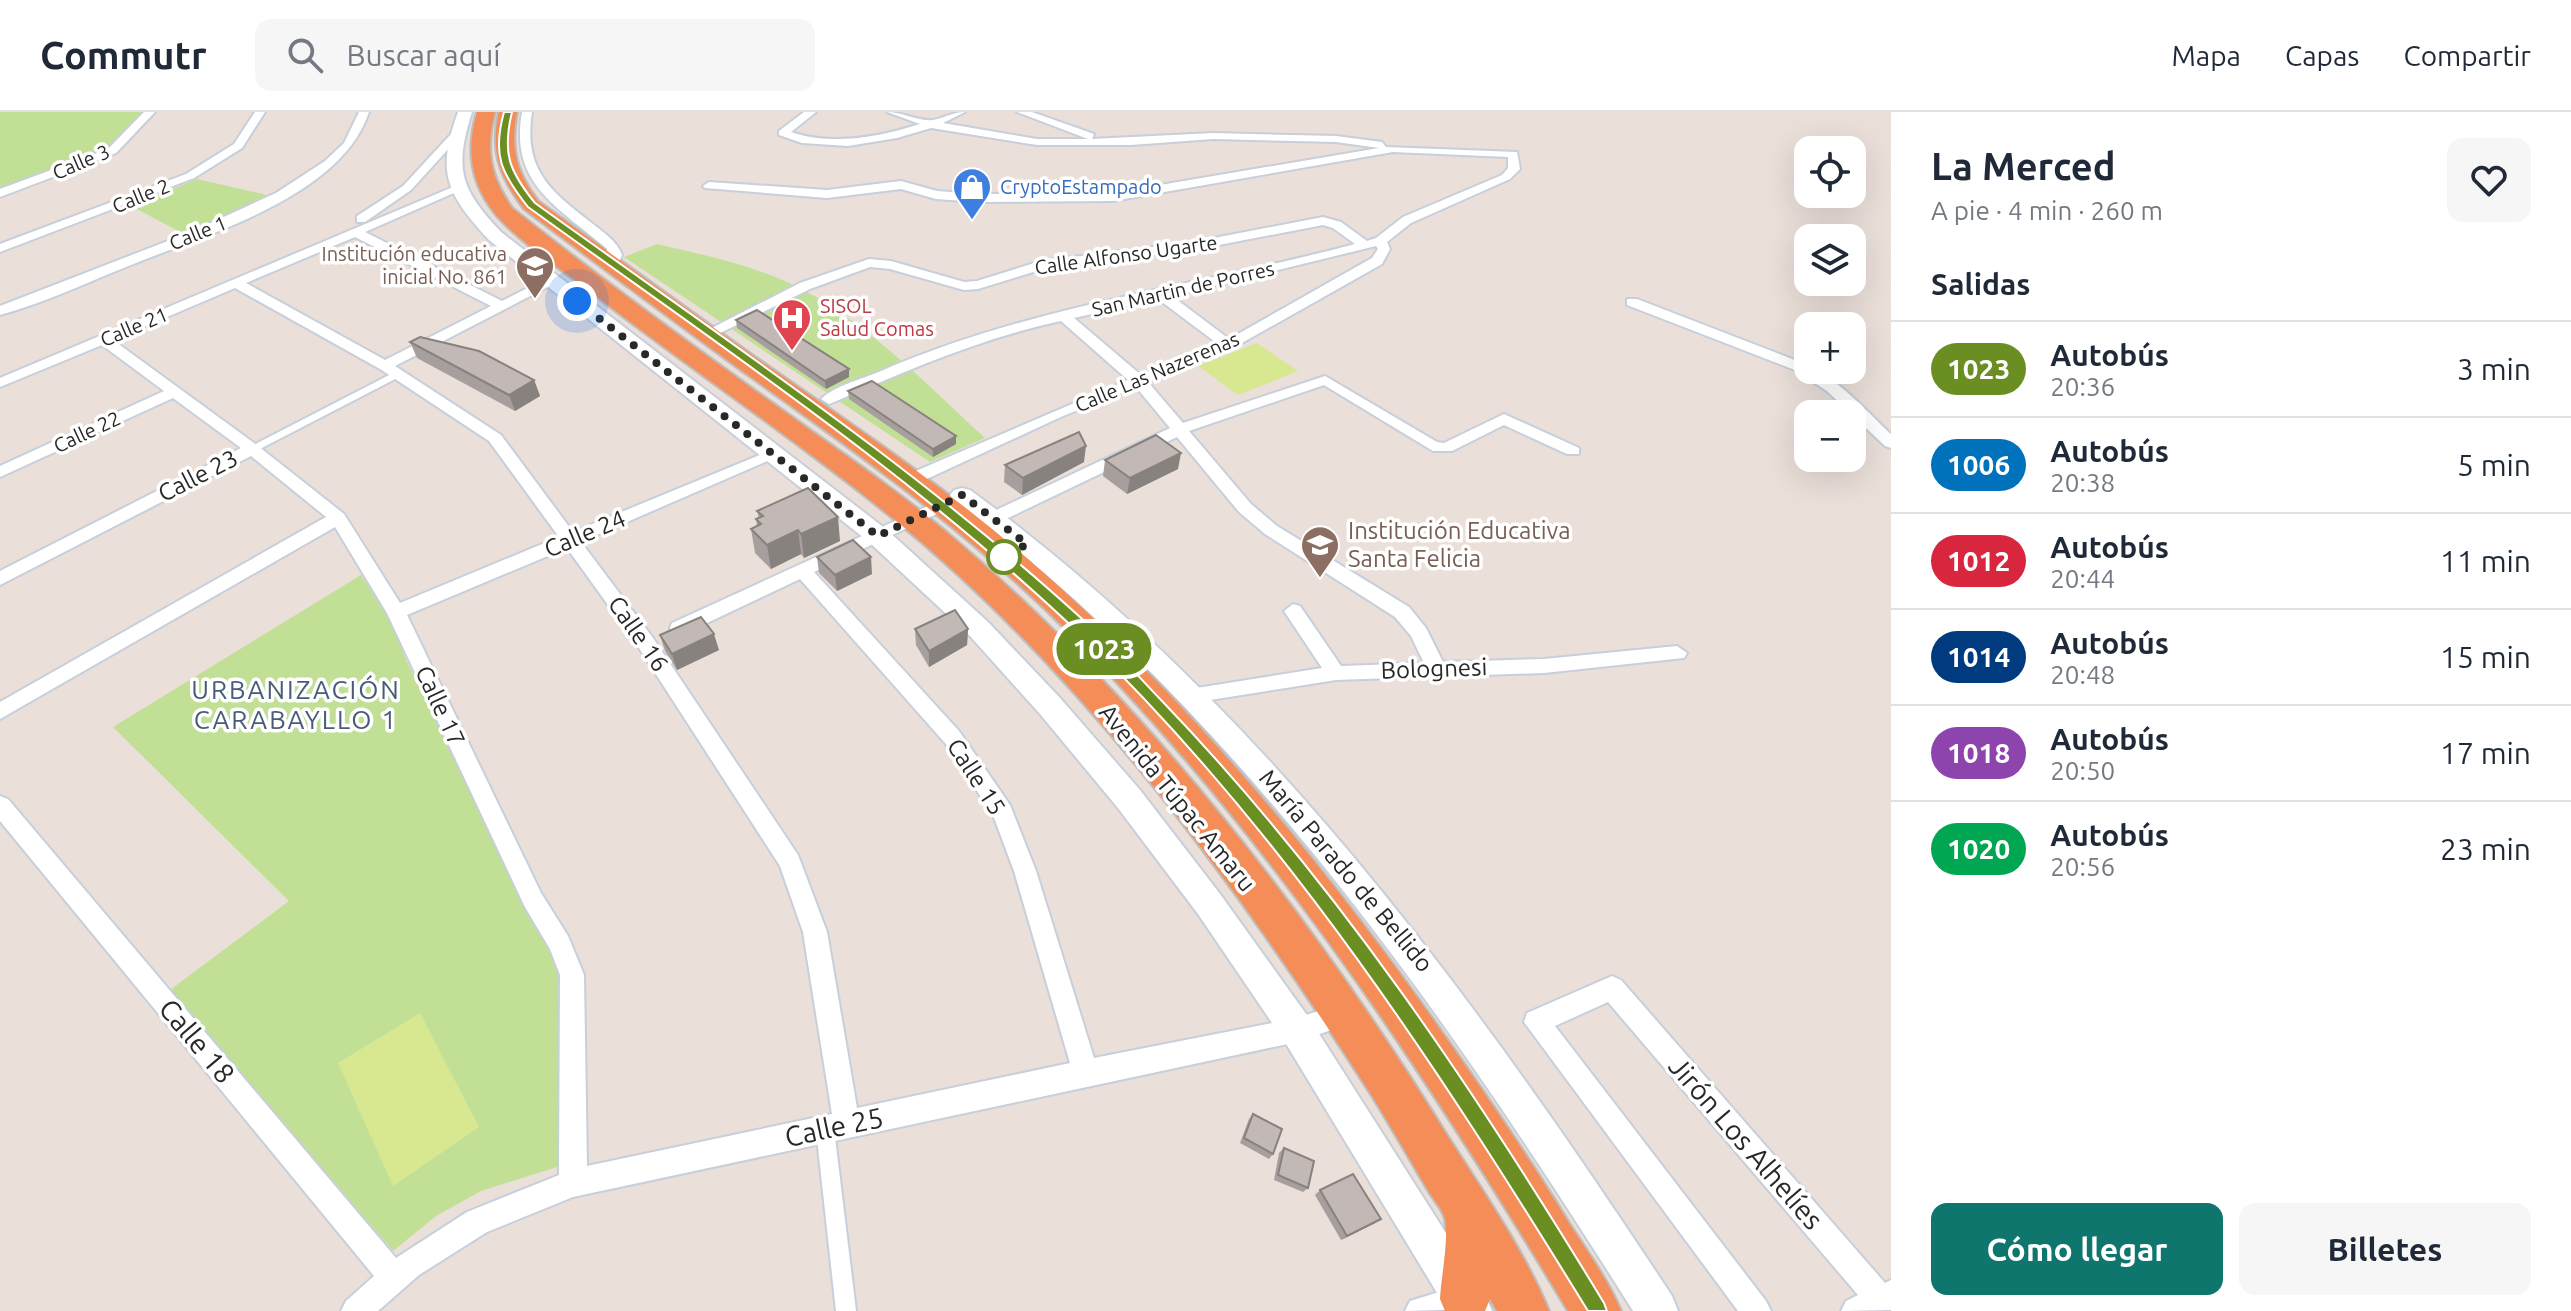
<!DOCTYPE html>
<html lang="es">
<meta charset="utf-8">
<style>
:root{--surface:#fff;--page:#f6f6f7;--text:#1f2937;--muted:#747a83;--line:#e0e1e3;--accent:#0f766e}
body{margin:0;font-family:Ubuntu,sans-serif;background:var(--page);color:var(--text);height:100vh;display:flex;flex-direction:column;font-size:30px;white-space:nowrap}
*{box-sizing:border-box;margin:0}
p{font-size:26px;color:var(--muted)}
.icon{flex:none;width:44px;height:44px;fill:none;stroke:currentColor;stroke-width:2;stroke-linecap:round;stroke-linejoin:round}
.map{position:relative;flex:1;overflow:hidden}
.sheet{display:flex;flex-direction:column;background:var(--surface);width:680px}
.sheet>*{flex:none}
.badge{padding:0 16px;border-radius:26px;font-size:28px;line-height:52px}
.tools{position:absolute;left:1794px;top:24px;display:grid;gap:16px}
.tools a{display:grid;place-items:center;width:72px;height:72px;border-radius:16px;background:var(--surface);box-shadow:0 8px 32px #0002;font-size:40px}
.you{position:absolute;width:40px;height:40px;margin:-20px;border:6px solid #fff;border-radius:50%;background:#1a73e8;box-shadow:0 0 0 12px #1a73e833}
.map>.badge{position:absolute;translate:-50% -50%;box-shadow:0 0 0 4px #fff}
h2{padding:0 40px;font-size:30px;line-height:72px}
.round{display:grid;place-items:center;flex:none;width:84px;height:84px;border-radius:16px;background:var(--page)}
.summary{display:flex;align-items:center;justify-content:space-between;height:136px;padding:0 40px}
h1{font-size:38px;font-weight:700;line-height:60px}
.action{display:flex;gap:16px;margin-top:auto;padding:16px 40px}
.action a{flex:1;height:92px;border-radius:16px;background:var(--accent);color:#fff;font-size:32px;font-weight:700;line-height:92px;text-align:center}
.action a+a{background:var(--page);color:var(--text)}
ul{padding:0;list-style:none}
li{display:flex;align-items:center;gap:24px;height:96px;padding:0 40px;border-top:2px solid var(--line)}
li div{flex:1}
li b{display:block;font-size:30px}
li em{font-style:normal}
li .badge{min-width:88px;font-weight:700;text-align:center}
header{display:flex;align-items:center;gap:48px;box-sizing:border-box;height:112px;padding:0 40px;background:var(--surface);border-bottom:2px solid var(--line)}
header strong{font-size:38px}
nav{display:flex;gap:44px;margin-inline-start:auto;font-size:28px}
.search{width:560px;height:72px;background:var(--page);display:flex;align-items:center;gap:20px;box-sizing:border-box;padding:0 28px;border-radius:16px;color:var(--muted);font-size:30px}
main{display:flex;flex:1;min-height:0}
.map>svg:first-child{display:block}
.green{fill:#c1e096}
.pitch{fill:#d8e891}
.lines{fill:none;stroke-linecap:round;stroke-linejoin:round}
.pedestrian-casing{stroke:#c7cfda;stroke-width:4}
.minor-casing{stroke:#c7cfda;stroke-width:4}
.secondary-casing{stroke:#c7cfda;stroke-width:4}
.trunk-casing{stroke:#bebebe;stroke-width:4}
.pedestrian{fill:#fff;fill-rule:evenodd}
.minor{fill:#fff;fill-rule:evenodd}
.secondary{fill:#fff;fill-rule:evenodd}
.trunk{fill:#f48d57;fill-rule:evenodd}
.wall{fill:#a79f9d}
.shaded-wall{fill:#88827f}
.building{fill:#c2b9b6;stroke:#88827f;stroke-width:2}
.line{fill:#6b8e23;stroke:#fff;stroke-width:2}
.walk{stroke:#282828;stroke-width:8;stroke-dasharray:0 14.4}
.stop-dot{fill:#fff;stroke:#6b8e23;stroke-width:4}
.labels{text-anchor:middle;stroke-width:7;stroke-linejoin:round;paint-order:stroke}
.far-street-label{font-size:20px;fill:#282828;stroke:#fff}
.far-shop-label{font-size:20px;fill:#366cbe;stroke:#fff;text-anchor:start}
.far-education-label{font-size:20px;fill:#785e54;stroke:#fff;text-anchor:end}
.far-health-label{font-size:20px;fill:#be3a42;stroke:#fff;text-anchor:start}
.street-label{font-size:24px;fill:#282828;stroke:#fff}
.education-label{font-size:24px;fill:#785e54;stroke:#fff;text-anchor:start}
.neighbourhood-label{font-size:26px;letter-spacing:2px;fill:#495c77;stroke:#fff}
.near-street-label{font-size:28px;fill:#282828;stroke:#fff}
</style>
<header>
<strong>Commutr</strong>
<div class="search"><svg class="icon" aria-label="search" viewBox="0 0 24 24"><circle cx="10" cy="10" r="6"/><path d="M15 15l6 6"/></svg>Buscar aquí</div>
<nav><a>Mapa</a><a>Capas</a><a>Compartir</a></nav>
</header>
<main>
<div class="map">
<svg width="1891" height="1199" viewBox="0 0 1891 1199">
<rect width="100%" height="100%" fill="#eadfd9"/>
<g class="green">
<path d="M0 0H143L107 37 0 77Z"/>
<path d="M197 67 267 83 184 122 131 94Z"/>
<path d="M657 132C708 144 763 155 809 181 871 215 933 278 985 326L930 350 624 145Z"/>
<path d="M361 463 387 501 407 550 525 790 551 835 561 867 560 1054 481 1079 436 1104 393 1139 170 878 289 789 113 615Z"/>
</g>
<g class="pitch">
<path d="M1257 231 1298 259 1238 283 1198 254Z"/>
<path d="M420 901 479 1015 393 1074 338 951Z"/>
</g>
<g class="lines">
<defs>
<g id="pedestrian">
<path d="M397 259 401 260V264L256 339 252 340 246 337Z"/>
<path d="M825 1008 832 1010 834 1017 856 1199H836L816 1017 818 1010Z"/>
</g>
<g id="minor">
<path d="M144 0H155L116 41 0 85V77L108 37Z"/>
<path d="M255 0H265L242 36 194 66 0 140V132L186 62 234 32Z"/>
<path d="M359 0H369C341 85 207 122 131 153 88 170 44 191 0 203V194L191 120 276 81 325 49 344 31Z"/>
<path d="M522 0H532C523 58 550 79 593 112 604 121 617 129 622 143L617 156H607V137C559 95 509 73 522 0Z"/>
<path d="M804 0H816L791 20C832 34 879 25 920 12L887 0C901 0 922 10 933 8 945 6 952 0 965 0L943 11 1037 27H1088L1017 0H1032L1094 22 1092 27 1213 21 1336 24 1382 30 1386 35 1517 40 1520 57 1510 67 1411 111 1387 130 1390 137 1382 152 1233 236 1148 270 1183 311 1325 264 1437 330 1444 331 1504 302 1579 336V342H1567L1504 313 1452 339H1433L1324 273 1189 319 1251 392 1277 414 1409 495 1426 516 1443 550 1544 547 1677 534 1687 541 1684 546 1544 561 1336 568 1191 591 1184 588 1181 583 1184 578 1322 556 1284 499 1293 492 1300 494 1341 554 1424 551 1411 524 1395 505 1265 422 1239 400 1177 325 985 417H973L970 413 973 409 1170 316 1136 275 1063 304 916 372H904V364L1128 268 1061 209C982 226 908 258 834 290L829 292 821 287C836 273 863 267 881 259 1033 193 1197 174 1355 132L1333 116 1323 113 1193 138 1043 157 978 177 964 178 890 157 870 155 810 177 712 225 700 222 800 171 869 147 891 149 964 170 977 169 1041 149 1193 130 1323 105 1341 110 1367 129 1376 126 1403 105 1502 63 1508 56V45L1393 40 1113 89 978 90 936 87 901 77 827 86 705 76 703 74 709 70 827 78 901 69 937 79 978 82 1113 81 1379 36 1336 30 1213 27 1131 33H1037L931 16 897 26 848 34 802 31 779 23V19ZM1376 134 1378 137 1372 146 1229 227 1172 184ZM1158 187 1218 232 1141 263 1074 206Z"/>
<path d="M452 21 461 23 411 78 365 110H357V104L403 74Z"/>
<path d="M453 75 463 77 365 120 502 189 547 166 559 169 395 254 501 323 573 420 767 340 773 338 781 343 581 430 653 526 798 743 827 820 857 996 1070 951 1014 759 993 703 945 631 800 467 686 521H672L670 516 672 511 954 382 960 383 962 387 960 391 814 460 959 619 1010 693 1036 759 1094 946 1297 906 1342 891 1351 895 1354 903 1351 911 1297 930 573 1085 487 1120 419 1163 378 1199H341L346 1189 374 1164 0 709V684L8 687 396 1146 467 1100 559 1063 560 863 550 837 525 795 387 501 335 415 0 607V590L326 405 251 344 0 473V459L241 336 173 286 0 365V354L164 279 102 233 0 275V266ZM355 125 491 194 385 248 246 171ZM235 176 380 257 489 329 559 425 400 491 344 402 258 334 113 228ZM567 436 639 536 780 754 803 820 832 1002 587 1054 584 863 568 824 541 781 407 503Z"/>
<path d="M1627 187H1637L1805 252 1808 258C1831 258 1873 306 1891 322V336L1885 334 1827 279 1795 258 1627 193Z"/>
<path d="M1612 864 1621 868 1885 1171 1891 1168V1198L1841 1199 1846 1189 1858 1183 1608 890 1555 914 1766 1189 1771 1199H1738L1524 910 1527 901Z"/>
<path d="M1465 1172 1475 1177 1480 1187 1475 1197 1405 1199 1410 1189Z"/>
</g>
<g id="secondary">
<path d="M458 0H472C454 58 460 76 501 120L887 418 988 510 1060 586 1140 678 1220 782 1309 906 1486 1184 1492 1199H1448L1285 930 1198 802 1118 696 1040 602 970 524 869 430 489 128C446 81 436 61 458 0Z"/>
<path d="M962 376 970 378C1262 591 1476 886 1672 1184L1678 1199H1633C1445 900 1239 603 954 388L950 383 954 378Z"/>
</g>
<g id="trunk">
<path d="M477 0H495C485 38 490 64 512 96 596 163 683 227 771 290 829 332 889 372 944 418 1141 584 1310 802 1445 1020 1481 1077 1523 1136 1549 1199H1497L1490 1187 1485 1199H1445L1440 1187C1441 1165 1449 1128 1445 1107 1443 1098 1434 1088 1429 1080 1410 1048 1392 1016 1372 984 1240 777 1082 559 890 404 795 327 693 259 596 184 565 160 523 133 497 104 470 72 466 38 477 0Z"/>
<path d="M499 0H517C510 36 516 60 538 89 613 143 687 197 762 250 853 313 945 375 1028 447 1197 594 1338 769 1465 953 1501 1005 1536 1057 1569 1111 1587 1139 1608 1168 1621 1199H1568C1417 947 1255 701 1044 496 951 407 845 332 741 258 668 205 596 151 524 97 500 65 490 40 499 0Z"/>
</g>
</defs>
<use href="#pedestrian" class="pedestrian-casing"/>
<use href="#minor" class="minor-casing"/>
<use href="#secondary" class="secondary-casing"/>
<use href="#trunk" class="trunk-casing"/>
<use href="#pedestrian" class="pedestrian"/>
<use href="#minor" class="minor"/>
<use href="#secondary" class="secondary"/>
<use href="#trunk" class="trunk"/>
</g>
<g class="wall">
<path d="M736 208 849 265 826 277 737 216Z"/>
<path d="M410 230 534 268 540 284 515 299 417 246Z"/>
<path d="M848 279 956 332 933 345 849 287Z"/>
<path d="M1105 348 1178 357 1127 382 1103 364Z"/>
<path d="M1084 350 1022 383 1004 370 1005 353Z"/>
<path d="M757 399 840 429 804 446 801 442 771 457 755 441 751 417 757 414 756 407 759 406Z"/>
<path d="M817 445 872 462 837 479 819 461Z"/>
<path d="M915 517H968L967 533 929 555 916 533Z"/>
<path d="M660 523 719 538 677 558 665 539Z"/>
<path d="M1253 1002 1273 1042 1269 1047 1240 1031 1249 1007Z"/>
<path d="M1284 1036 1308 1076 1303 1080 1274 1068 1279 1041Z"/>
<path d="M1320 1078 1375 1111 1341 1128 1315 1083Z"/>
</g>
<g class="shaded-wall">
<path d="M849 257V265L826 277 825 269Z"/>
<path d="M534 268 540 284 515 299 509 283Z"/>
<path d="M956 324V332L933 345V337Z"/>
<path d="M1086 334 1084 350 1022 383 1023 366Z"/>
<path d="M1181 341 1178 357 1127 382 1130 366Z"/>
<path d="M838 405 840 429 804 446 801 422Z"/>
<path d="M798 418 801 442 771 457 767 433Z"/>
<path d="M871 445 872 462 837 479 835 463Z"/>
<path d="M968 517 967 533 929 555V539Z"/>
<path d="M714 522 719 538 677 558 672 542Z"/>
<path d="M1381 1107 1375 1111 1341 1128 1347 1124Z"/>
</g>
<g class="building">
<path d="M757 198 849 257 825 269 736 208Z"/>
<path d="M420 225 479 239 534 268 509 283 410 230Z"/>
<path d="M872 269 956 324 933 337 848 279Z"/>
<path d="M1079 320 1086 334 1023 366 1005 353Z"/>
<path d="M1156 323 1181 341 1130 366 1105 348Z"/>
<path d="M808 376 838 405 801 422 798 418 767 433 751 417 761 412 756 407 763 404 757 399Z"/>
<path d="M853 428 871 445 835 463 817 445Z"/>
<path d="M955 498 968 517 929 539 915 517Z"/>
<path d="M701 505 714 522 672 542 660 523Z"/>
<path d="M1253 1002 1282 1017 1273 1042 1244 1026Z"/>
<path d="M1284 1036 1314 1049 1308 1076 1278 1063Z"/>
<path d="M1353 1062 1381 1107 1347 1124 1320 1078Z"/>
</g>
<path class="line" d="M504 0H512C502 41 509 59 535 91 724 227 920 357 1092 516 1116 539 1139 565 1162 589 1335 769 1475 978 1604 1191L1607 1199H1588C1444 965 1287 722 1083 525 914 363 717 232 528 95 501 61 492 43 504 0Z"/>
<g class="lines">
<path class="walk" d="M577 189 878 424 962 383 1027 432 1004 445"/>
</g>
<defs>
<symbol id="shop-pin" viewBox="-11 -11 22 30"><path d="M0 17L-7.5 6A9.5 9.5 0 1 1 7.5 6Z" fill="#3f7fe0" stroke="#fff"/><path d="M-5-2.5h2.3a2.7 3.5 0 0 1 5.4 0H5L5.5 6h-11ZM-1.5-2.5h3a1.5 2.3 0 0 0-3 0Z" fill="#fff"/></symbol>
<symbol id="school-pin" viewBox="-11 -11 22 30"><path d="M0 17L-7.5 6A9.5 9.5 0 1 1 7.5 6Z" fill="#8d6e63" stroke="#fff"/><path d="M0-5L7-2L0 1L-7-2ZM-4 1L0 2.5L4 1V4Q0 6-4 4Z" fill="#fff"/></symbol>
<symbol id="hospital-pin" viewBox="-11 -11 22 30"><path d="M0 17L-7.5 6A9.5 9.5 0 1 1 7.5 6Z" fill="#e0444e" stroke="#fff"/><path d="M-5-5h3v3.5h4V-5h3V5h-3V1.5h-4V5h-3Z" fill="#fff"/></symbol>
</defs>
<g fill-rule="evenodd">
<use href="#shop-pin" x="950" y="53" width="44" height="60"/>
<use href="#school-pin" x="513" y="132" width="44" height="60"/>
<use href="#hospital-pin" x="770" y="184" width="44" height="60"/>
<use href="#school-pin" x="1298" y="411" width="44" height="60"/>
</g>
<circle class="stop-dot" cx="1004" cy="445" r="16"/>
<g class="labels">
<g class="far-street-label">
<text transform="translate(81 50) rotate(-23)" y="7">Calle 3</text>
<text transform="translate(141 84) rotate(-22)" y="7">Calle 2</text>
<text transform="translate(198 121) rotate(-22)" y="7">Calle 1</text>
<text transform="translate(1126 143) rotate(-8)" y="7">Calle Alfonso Ugarte</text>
<text transform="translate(1183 177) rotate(-13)" y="7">San Martin de Porres</text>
<text transform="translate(134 215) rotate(-23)" y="7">Calle 21</text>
<text transform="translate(1157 260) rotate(-23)" y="7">Calle Las Nazerenas</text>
<text transform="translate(87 320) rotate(-25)" y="7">Calle 22</text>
</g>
<g class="far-shop-label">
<text x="1000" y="82">CryptoEstampado</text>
</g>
<g class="far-education-label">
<text x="507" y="149">Institución educativa<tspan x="507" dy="23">inicial No. 861</tspan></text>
</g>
<g class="far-health-label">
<text x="820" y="201">SISOL<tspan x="820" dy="23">Salud Comas</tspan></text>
</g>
<g class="street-label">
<text transform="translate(198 364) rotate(-27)" y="8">Calle 23</text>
<text transform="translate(585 422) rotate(-23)" y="8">Calle 24</text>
<text transform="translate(638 522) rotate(55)" y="8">Calle 16</text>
<text transform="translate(1434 557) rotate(-2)" y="8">Bolognesi</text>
<text transform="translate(440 594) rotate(65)" y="8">Calle 17</text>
<text transform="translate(976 665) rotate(57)" y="8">Calle 15</text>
<text transform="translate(1177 686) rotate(51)" y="8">Avenida Túpac Amaru</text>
<text transform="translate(1346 759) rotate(50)" y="8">María Parado de Bellido</text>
</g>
<g class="education-label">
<text x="1348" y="427">Institución Educativa<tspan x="1348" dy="28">Santa Felicia</tspan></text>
</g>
<g class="neighbourhood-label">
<text x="296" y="587">URBANIZACIÓN<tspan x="296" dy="30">CARABAYLLO 1</tspan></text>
</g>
<g class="near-street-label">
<text transform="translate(197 929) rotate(50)" y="10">Calle 18</text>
<text transform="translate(834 1015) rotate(-12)" y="10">Calle 25</text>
<text transform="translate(1746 1031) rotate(49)" y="10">Jirón Los Alhelíes</text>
</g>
</g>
</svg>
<div class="tools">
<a><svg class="icon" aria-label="locate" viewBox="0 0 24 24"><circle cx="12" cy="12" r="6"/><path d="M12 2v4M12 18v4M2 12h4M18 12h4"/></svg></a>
<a><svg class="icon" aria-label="layers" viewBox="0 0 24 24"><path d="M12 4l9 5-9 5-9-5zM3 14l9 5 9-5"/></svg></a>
<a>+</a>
<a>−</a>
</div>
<div class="you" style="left:577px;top:189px"></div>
<b class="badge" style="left:1104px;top:537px;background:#6b8e23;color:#fff">1023</b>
</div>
<section class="sheet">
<div class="summary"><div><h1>La Merced</h1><p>A pie · 4 min · 260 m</p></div><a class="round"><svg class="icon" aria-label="heart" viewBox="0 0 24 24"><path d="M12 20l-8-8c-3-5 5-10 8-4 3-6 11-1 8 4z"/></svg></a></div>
<h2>Salidas</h2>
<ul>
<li><span class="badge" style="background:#6b8e23;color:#fff">1023</span><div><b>Autobús</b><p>20:36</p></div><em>3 min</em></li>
<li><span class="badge" style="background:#0072bc;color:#fff">1006</span><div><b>Autobús</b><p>20:38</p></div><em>5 min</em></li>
<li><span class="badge" style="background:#d7263d;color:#fff">1012</span><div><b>Autobús</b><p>20:44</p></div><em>11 min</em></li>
<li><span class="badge" style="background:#003b80;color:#fff">1014</span><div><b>Autobús</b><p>20:48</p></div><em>15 min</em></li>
<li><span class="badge" style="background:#8e44ad;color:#fff">1018</span><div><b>Autobús</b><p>20:50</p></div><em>17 min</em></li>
<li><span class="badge" style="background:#00a651;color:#fff">1020</span><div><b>Autobús</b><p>20:56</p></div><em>23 min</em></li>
</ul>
<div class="action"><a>Cómo llegar</a><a>Billetes</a></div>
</section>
</main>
